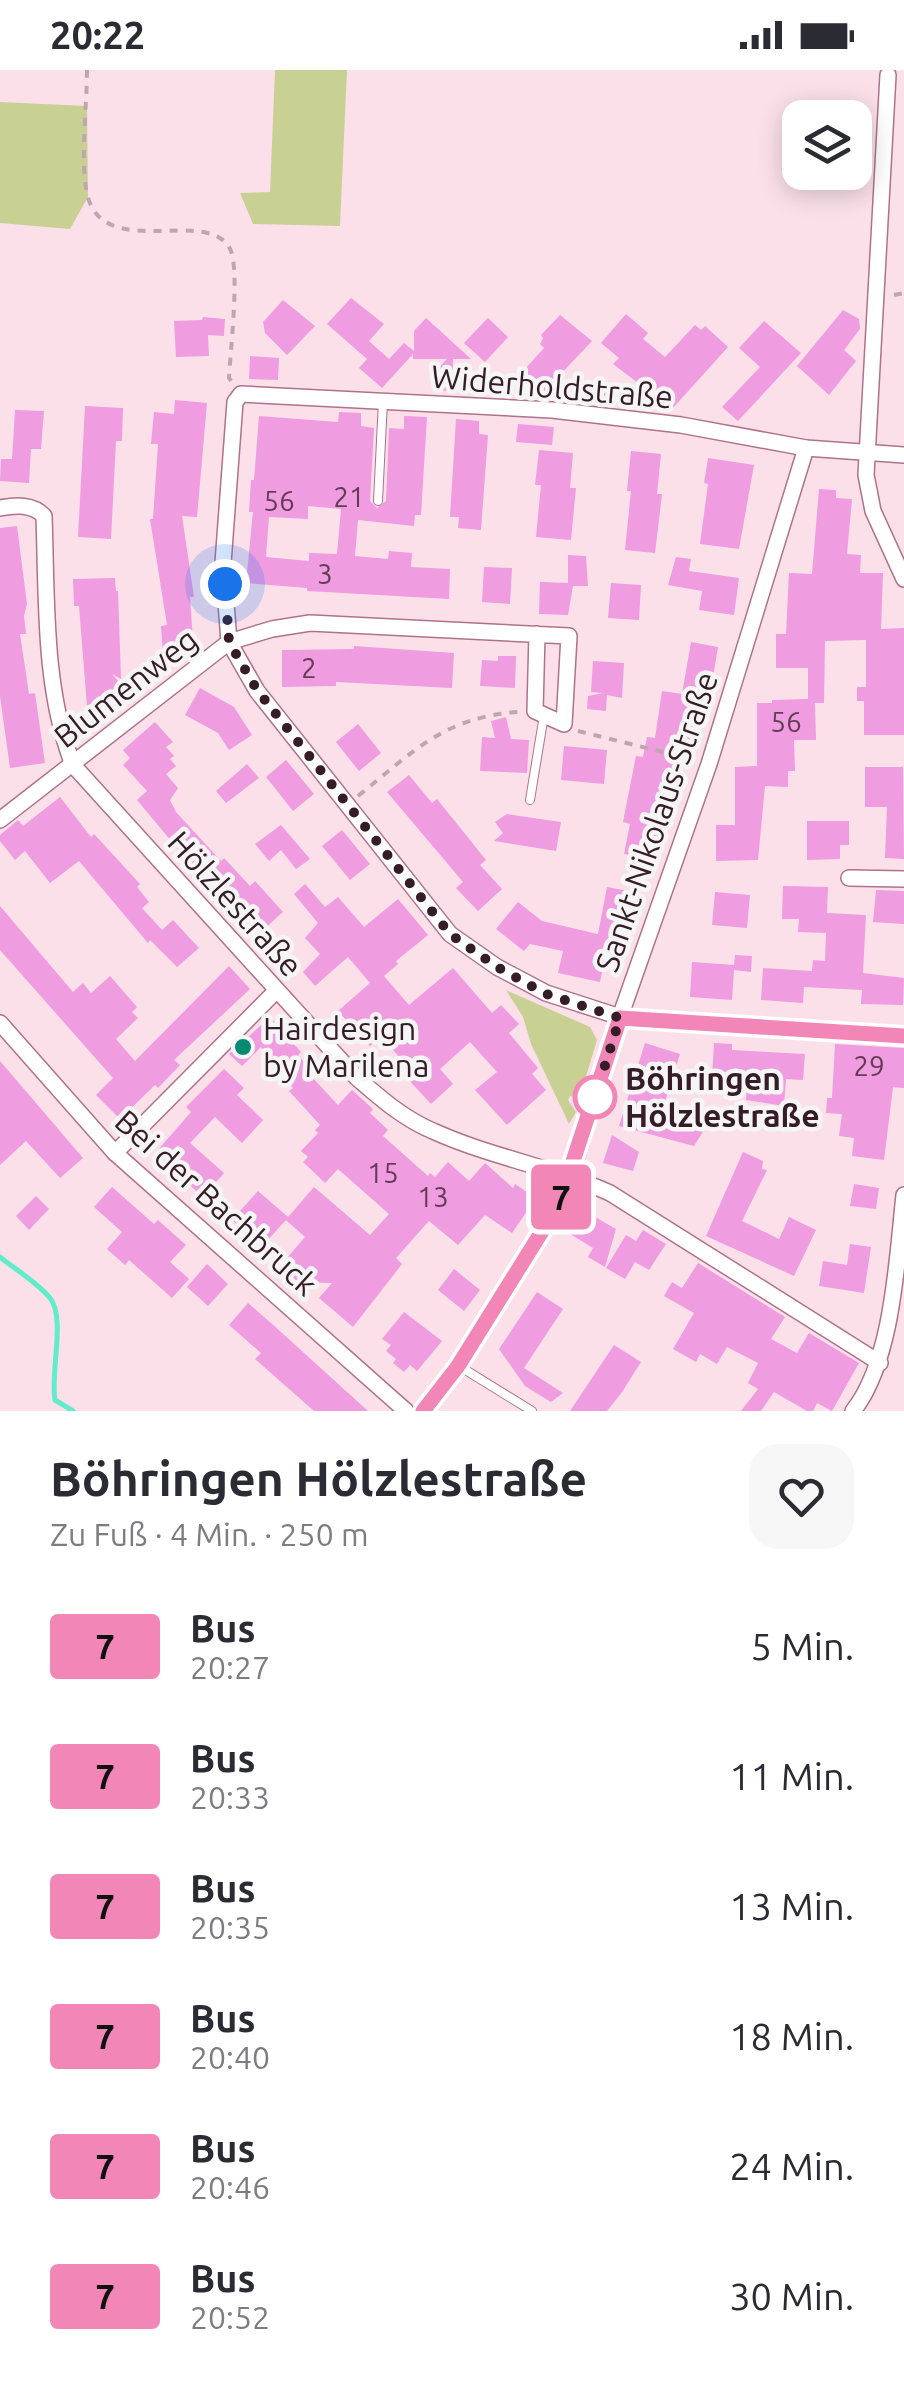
<!DOCTYPE html>
<html lang="de">
<meta charset="utf-8">
<style>
:root{--surface:#fff;--page:#f7f7f7;--text:#2b2b33;--muted:#7c7c81}
body{margin:0;font-family:Ubuntu,sans-serif;background:var(--page);color:var(--text);height:100vh;display:flex;flex-direction:column;font-size:38px;white-space:nowrap}
*{box-sizing:border-box;margin:0}
p{font-size:32px;color:var(--muted)}
.icon{flex:none;width:55px;height:55px;fill:none;stroke:currentColor;stroke-width:2;stroke-linecap:round;stroke-linejoin:round}
.map{position:relative;height:1341px;overflow:hidden}
.details{display:flex;flex-direction:column;background:var(--surface);flex:1}
.details>*{flex:none}
.badge{padding:0 20px;border-radius:8px;font-size:35px;line-height:65px}
.controls{position:absolute;left:782px;top:30px;display:grid;gap:20px}
.controls a{display:grid;place-items:center;width:90px;height:90px;border-radius:20px;background:var(--surface);box-shadow:0 5px 25px #0003;font-size:50px}
.you{position:absolute;width:50px;height:50px;margin:-25px;border:8px solid #fff;border-radius:50%;background:#1a73e8;box-shadow:0 0 0 15px #1a73e833}
.map>.badge{position:absolute;translate:-50% -50%;box-shadow:0 0 0 5px #fff}
.round{display:grid;place-items:center;flex:none;width:105px;height:105px;border-radius:30px;background:var(--page)}
.summary{display:flex;align-items:center;justify-content:space-between;height:170px;padding:0 50px}
h1{font-size:48px;font-weight:600;line-height:75px}
ul{padding:0;list-style:none}
li{display:flex;align-items:center;gap:30px;height:130px;padding:0 50px}
li div{flex:1}
li b{display:block;font-size:38px}
li em{font-style:normal}
li .badge{min-width:110px;font-weight:700;text-align:center}
.status{display:flex;justify-content:space-between;align-items:center;height:70px;padding:0 50px;background:var(--surface);direction:ltr}
.status svg{height:28px;fill:currentColor}
.map>svg:first-child{display:block}
.green{fill:#c9d094}
.lines{fill:none;stroke-linecap:round;stroke-linejoin:round}
.stream{stroke:#62ecc9;stroke-width:5}
.building{fill:#ef9ce0;fill-rule:evenodd}
.service-casing{stroke:#af728b;stroke-width:10}
.minor-casing{stroke:#af728b;stroke-width:18}
.path{stroke:#bfa5af;stroke-width:4;stroke-dasharray:8 8;stroke-linecap:butt}
.service{stroke:#fff;stroke-width:8}
.minor{stroke:#fff;stroke-width:15}
.line-casing{stroke:#fff;stroke-width:22}
.line{stroke:#f286b7;stroke-width:15}
.walk{stroke:#351c27;stroke-width:10;stroke-dasharray:0 18}
.poi-dot{fill:#028b71;stroke:#f5f5f5;stroke-width:4}
.stop-dot{fill:#fff;stroke:#f286b7;stroke-width:5}
.labels{text-anchor:middle;stroke-width:9;stroke-linejoin:round;paint-order:stroke}
.number-label{font-size:28px;fill:#643c55}
.street-label{font-size:32px;fill:#351c27;stroke:#f5f5f5}
.poi-label{font-size:32px;fill:#351c27;stroke:#f5f5f5;text-anchor:start}
.stop-label{font-size:32px;font-weight:bold;fill:#351c27;stroke:#f5f5f5;text-anchor:start}
</style>
<div class="status"><b>20:22</b><svg viewBox="0 0 49 12"><path d="M0 12V9h3v3zM5 12V6h3v6zM10 12V3h3v9zM15 12V0h3v12zM26 1h20v11H26zM47 4h2v5h-2z"/></svg></div>
<div class="map">
<svg width="904" height="1341" viewBox="0 0 904 1341">
<rect width="100%" height="100%" fill="#fbe0ea"/>
<g class="green">
<path d="M275 0H347L340 156 253 154 240 123 270 122Z"/>
<path d="M0 32 87 36 88 127 70 159 0 153Z"/>
<path d="M506 920 590 957 597 970 581 1023 578 1028 570 1026 568 1030 576 1042 569 1054 531 974 523 947Z"/>
</g>
<g class="lines">
<path class="stream" d="M0 1187C16 1200 37 1212 50 1228 66 1248 50 1302 55 1330L73 1341"/>
</g>
<g class="building">
<path d="M351 228 384 254 369 271 389 289 404 273 414 281V261L426 248 471 289H453L452 321 434 320V303L447 289H413V284L382 318 359 298 367 289 327 254Z"/>
<path d="M283 230 315 256 287 285 265 263 263 252Z"/>
<path d="M843 240 859 249 860 259 844 280 856 291 829 325 797 296Z"/>
<path d="M626 244 648 263 643 269 665 287 695 255 701 260 705 256 728 277 672 339 613 294 619 288 601 273Z"/>
<path d="M560 245 592 271 538 328 516 309 544 278 540 274 543 268 541 265Z"/>
<path d="M203 247 225 249 224 266 208 265 209 286 176 287 174 251 202 250Z"/>
<path d="M488 248 508 267 485 292 464 273Z"/>
<path d="M764 251 801 283 738 351 722 337 760 297 739 278Z"/>
<path d="M250 286 279 288 278 310 249 309Z"/>
<path d="M571 312 608 313 607 331 571 330Z"/>
<path d="M175 330 207 333 197 447 182 446 194 527H190L193 571H189L190 584 163 586 161 556 167 555 150 449H153L158 374H151L154 342 174 344Z"/>
<path d="M85 336 123 338 122 371H116L111 469 78 467Z"/>
<path d="M15 340 44 341 41 379H31L29 413 0 411 1 389H12Z"/>
<path d="M339 342 361 343V356L374 358 370 431 377 438 386 431 389 358 404 359V346L427 347 421 445H415L414 456 358 450 355 486 388 489 389 481 412 483 411 497 450 499 449 529 307 521V518L246 513 253 442H249L251 410H254L259 346 338 352ZM308 436 341 439 337 484 309 483V491L266 487 269 447 308 449Z"/>
<path d="M456 349 479 351V364L488 365 481 460 458 458 459 447H450Z"/>
<path d="M518 354 554 357 552 375 516 372Z"/>
<path d="M539 380 573 383 570 418H576L571 470 536 467 541 415H535Z"/>
<path d="M631 381 661 384 657 424H662L655 483 625 480 631 421H627Z"/>
<path d="M708 388 754 395 739 479 700 474 708 414 704 413Z"/>
<path d="M819 419 836 420V428L852 429 847 484 861 485 860 503H883L881 559 904 558V665H864V631H857V617H866V570L825 571 824 633H815L816 670H794L795 701H788V717L765 716 758 790 716 791V755H735V697L757 696V633H772V630L808 629V598H776V564H786L789 503 812 504Z"/>
<path d="M17 456 27 534 24 546 26 564H20L29 624 35 623 45 693 10 698 0 626V458Z"/>
<path d="M568 485 586 486 588 516H573L568 545 539 544 540 512 568 513Z"/>
<path d="M676 487 691 489 689 501 739 508 734 545 699 540 702 521 668 515Z"/>
<path d="M484 497 512 498 510 534 482 532Z"/>
<path d="M115 508 116 521H118L121 609 112 604 131 626H115L116 633 87 636 79 536H74L73 509Z"/>
<path d="M611 513 641 515 639 550 608 548Z"/>
<path d="M691 572 718 577 712 613 703 612 693 677 684 676 672 738 663 737 654 789 624 784 630 754 623 752 636 686 643 687 647 667 655 668 662 621 682 624Z"/>
<path d="M354 576 454 583 452 618 336 612V616L282 617V580L354 579Z"/>
<path d="M498 586H516L515 618 480 616 482 590 498 591Z"/>
<path d="M593 591 624 593 622 628 607 625 606 641 587 639 588 626 603 623 591 622Z"/>
<path d="M200 618 234 637 252 665 229 680 218 663 185 645Z"/>
<path d="M506 647 511 669 529 670 527 703 480 701 482 667 495 668 491 651Z"/>
<path d="M155 652 173 672 166 677 174 686 170 689 176 696 166 704 178 718 170 730 176 742 221 791 224 788 250 816 255 811 283 842 264 859 219 811 217 813 207 803 202 808 137 730 147 721 123 695 130 688 123 680Z"/>
<path d="M358 654 381 683 359 701 336 672Z"/>
<path d="M564 676 607 680 604 714 561 710Z"/>
<path d="M286 690 314 724 293 741 266 707Z"/>
<path d="M247 694 259 708 226 733 216 721Z"/>
<path d="M865 697H903L904 789 885 788 887 737H865Z"/>
<path d="M409 705 432 733 437 729 486 790 480 795 502 819 478 841 456 818 463 812 387 722Z"/>
<path d="M60 727 91 767 94 764 140 814 137 817 149 832 142 838 162 860 173 850 199 878 177 897 150 870 148 873 79 791 50 813 25 781 15 790 0 771V765L18 750 23 756Z"/>
<path d="M507 744 561 752 556 781 494 771 503 763 495 752Z"/>
<path d="M807 751H849V775H840V789L807 790Z"/>
<path d="M281 755 310 789 296 799 281 780 269 791 255 774Z"/>
<path d="M342 760 370 794 350 810 322 776Z"/>
<path d="M305 814 325 837 338 827 364 857 398 829 428 865 396 891 398 894 384 906 409 935 453 898 492 943 501 935 519 954 509 963 538 998 532 1004 546 1020 507 1055 475 1020 497 1002 470 972 440 999 453 1014 431 1034 394 994 400 988 381 966 370 976 338 941 370 913 348 887 315 916 303 902 320 884 305 868 318 853 294 824Z"/>
<path d="M783 816 828 817 827 843 866 845 863 903 904 908 903 935 861 934 862 920 804 917 803 933 761 930 763 898 812 901 813 890 825 891 826 863 798 862 799 849H782Z"/>
<path d="M607 817 639 823 628 871 610 867 600 912 558 903 563 881 530 874 524 881 496 859 518 832 542 851 606 866 598 864Z"/>
<path d="M876 820 904 821V854L873 852Z"/>
<path d="M715 822 750 825 747 858 712 855Z"/>
<path d="M0 836 73 922 83 913 91 923 110 906 124 922 137 937 132 942 138 948 116 969 135 991 229 896 250 919 174 990 180 995 158 1018 155 1015 120 1049 96 1025 113 1008 0 880Z"/>
<path d="M735 885 752 886 751 902 734 900 732 930 690 927 692 892 734 895Z"/>
<path d="M270 947 301 982 298 985 314 1002 310 1005 338 1035 352 1020 373 1039 370 1043 388 1060 383 1066 428 1106 430 1103 435 1107 448 1092 469 1111 485 1093 513 1118 515 1114 536 1128 512 1163 485 1145 458 1175 429 1151 396 1188 402 1194 353 1257 319 1228 332 1213 298 1212 281 1195 305 1167 286 1150 255 1184 252 1168 232 1150 258 1121 288 1147 314 1117 370 1165 389 1144 338 1099 325 1113 303 1092 308 1087 301 1081 318 1063 315 1060 320 1055 289 1021 293 1018 261 977 242 996 229 984Z"/>
<path d="M645 973 680 984 660 1048 704 1060 694 1076 619 1056Z"/>
<path d="M714 973 732 974V980L805 984 803 1010 786 1009 784 1036 746 1030 747 1011 712 1009Z"/>
<path d="M835 974 904 978V1018L893 1017 884 1090 852 1086 854 1068 839 1066 842 1044 826 1043 827 1028H832Z"/>
<path d="M0 991 83 1088 60 1108 26 1071 0 1095Z"/>
<path d="M224 999 244 1018 237 1025 263 1050 242 1073 215 1047 190 1073 224 1103 203 1127 162 1090 164 1088 157 1081 191 1042 186 1037Z"/>
<path d="M612 1065 639 1082 633 1101 603 1093Z"/>
<path d="M743 1082 763 1091 762 1099 767 1100 742 1151 779 1169 789 1147 816 1160 794 1206 706 1166Z"/>
<path d="M854 1114 879 1118 876 1139 850 1136Z"/>
<path d="M112 1117 154 1154 158 1150 186 1175 170 1192 189 1209 172 1228 129 1190 125 1195 107 1179 122 1162 94 1137Z"/>
<path d="M36 1126 49 1139 29 1160 16 1146Z"/>
<path d="M581 1139 616 1159 605 1197 588 1187 593 1178 567 1162Z"/>
<path d="M643 1160 666 1174 649 1200 635 1192 625 1209 606 1198 626 1165 636 1171Z"/>
<path d="M850 1174 871 1177 864 1223 819 1216 823 1191 847 1195Z"/>
<path d="M698 1193 785 1247 771 1269 797 1283 809 1263 859 1293 832 1341 817 1333 813 1341H807L774 1322 761 1341H741L758 1319 748 1313 758 1293 727 1277 717 1294 700 1284 696 1292 673 1279 694 1243 664 1226 672 1212 682 1218Z"/>
<path d="M207 1194 228 1214 208 1236 187 1217Z"/>
<path d="M454 1199 480 1220 464 1241 438 1220Z"/>
<path d="M537 1222 563 1239 524 1298 563 1323 551 1332 525 1316 499 1279Z"/>
<path d="M248 1233 271 1253 368 1341H314L255 1289 261 1283 229 1255Z"/>
<path d="M404 1242 442 1271 417 1301 410 1295 404 1302 393 1293 396 1289 386 1281 391 1275 382 1269Z"/>
<path d="M614 1275 641 1292 622 1322 607 1341H570Z"/>
</g>
<g class="lines">
<defs>
<g id="service">
<path d="M378 431 383 331"/>
<path d="M530 730 544 645"/>
<path d="M459 1296 532 1341"/>
</g>
<g id="minor">
<path d="M888 5 866 405 873 441 904 509"/>
<path d="M904 385 806 378 681 355 552 340 241 324 235 332 223 493 229 572 257 621 450 864 497 897 546 923 620 947 904 966"/>
<path d="M0 438C16 435 33 434 44 446 47 529 43 617 73 695L356 1007C380 1028 404 1049 433 1061 490 1087 553 1097 610 1123L880 1293"/>
<path d="M0 750 229 572 272 559 310 553 569 566 564 654 535 641 537 564"/>
<path d="M849 808 904 809"/>
<path d="M0 953 115 1083 406 1341"/>
<path d="M115 1083 276 921"/>
<path d="M423 1341 458 1296 544 1158 571 1105 620 947 709 694 806 378"/>
<path d="M853 1341C893 1291 897 1188 904 1125"/>
</g>
</defs>
<use href="#service" class="service-casing"/>
<use href="#minor" class="minor-casing"/>
<g class="path">
<path d="M87 0C87 35 80 92 87 124 103 192 204 137 229 177 241 194 230 283 229 308L232 312"/>
<path d="M894 225 904 223"/>
<path d="M578 661 695 690"/>
<path d="M358 726C413 682 444 647 518 642"/>
</g>
<use href="#service" class="service"/>
<use href="#minor" class="minor"/>
</g>
<g class="lines">
<defs>
<path id="line" d="M423 1341 458 1296 559 1134 620 948 904 966"/>
</defs>
<use href="#line" class="line-casing"/>
<use href="#line" class="line"/>
<path class="walk" d="M225 514 229 572 257 620 450 864 497 897 546 924 620 948 595 1027"/>
</g>
<circle class="poi-dot" cx="243" cy="977" r="10"/>
<circle class="stop-dot" cx="595" cy="1027" r="20"/>
<g class="labels">
<g class="number-label">
<text x="349" y="437">21</text>
<text x="279" y="441">56</text>
<text x="325" y="514">3</text>
<text x="309" y="608">2</text>
<text x="786" y="662">56</text>
<text x="869" y="1006">29</text>
<text x="383" y="1113">15</text>
<text x="433" y="1137">13</text>
</g>
<g class="street-label">
<text transform="translate(552 317) rotate(5)" y="11">Widerholdstraße</text>
<text transform="translate(126 618) rotate(-38)" y="11">Blumenweg</text>
<text transform="translate(657 752) rotate(-71)" y="11">Sankt-Nikolaus-Straße</text>
<text transform="translate(235 834) rotate(48)" y="11">Hölzlestraße</text>
<text transform="translate(216 1133) rotate(42)" y="11">Bei der Bachbruck</text>
</g>
<g class="poi-label">
<text x="263" y="970">Hairdesign<tspan x="263" dy="37">by Marilena</tspan></text>
</g>
<g class="stop-label">
<text x="625" y="1020">Böhringen<tspan x="625" dy="37">Hölzlestraße</tspan></text>
</g>
</g>
</svg>
<div class="controls">
<a><svg class="icon" aria-label="layers" viewBox="0 0 24 24"><path d="M12 4l9 5-9 5-9-5zM3 14l9 5 9-5"/></svg></a>
</div>
<div class="you" style="left:225px;top:514px"></div>
<b class="badge" style="left:561px;top:1127px;background:#f286b7;color:#111">7</b>
</div>
<section class="details">
<div class="summary"><div><h1>Böhringen Hölzlestraße</h1><p>Zu Fuß · 4 Min. · 250 m</p></div><a class="round"><svg class="icon" aria-label="heart" viewBox="0 0 24 24"><path d="M12 20l-8-8c-3-5 5-10 8-4 3-6 11-1 8 4z"/></svg></a></div>
<ul>
<li><span class="badge" style="background:#f286b7;color:#111">7</span><div><b>Bus</b><p>20:27</p></div><em>5 Min.</em></li>
<li><span class="badge" style="background:#f286b7;color:#111">7</span><div><b>Bus</b><p>20:33</p></div><em>11 Min.</em></li>
<li><span class="badge" style="background:#f286b7;color:#111">7</span><div><b>Bus</b><p>20:35</p></div><em>13 Min.</em></li>
<li><span class="badge" style="background:#f286b7;color:#111">7</span><div><b>Bus</b><p>20:40</p></div><em>18 Min.</em></li>
<li><span class="badge" style="background:#f286b7;color:#111">7</span><div><b>Bus</b><p>20:46</p></div><em>24 Min.</em></li>
<li><span class="badge" style="background:#f286b7;color:#111">7</span><div><b>Bus</b><p>20:52</p></div><em>30 Min.</em></li>
</ul>
</section>
